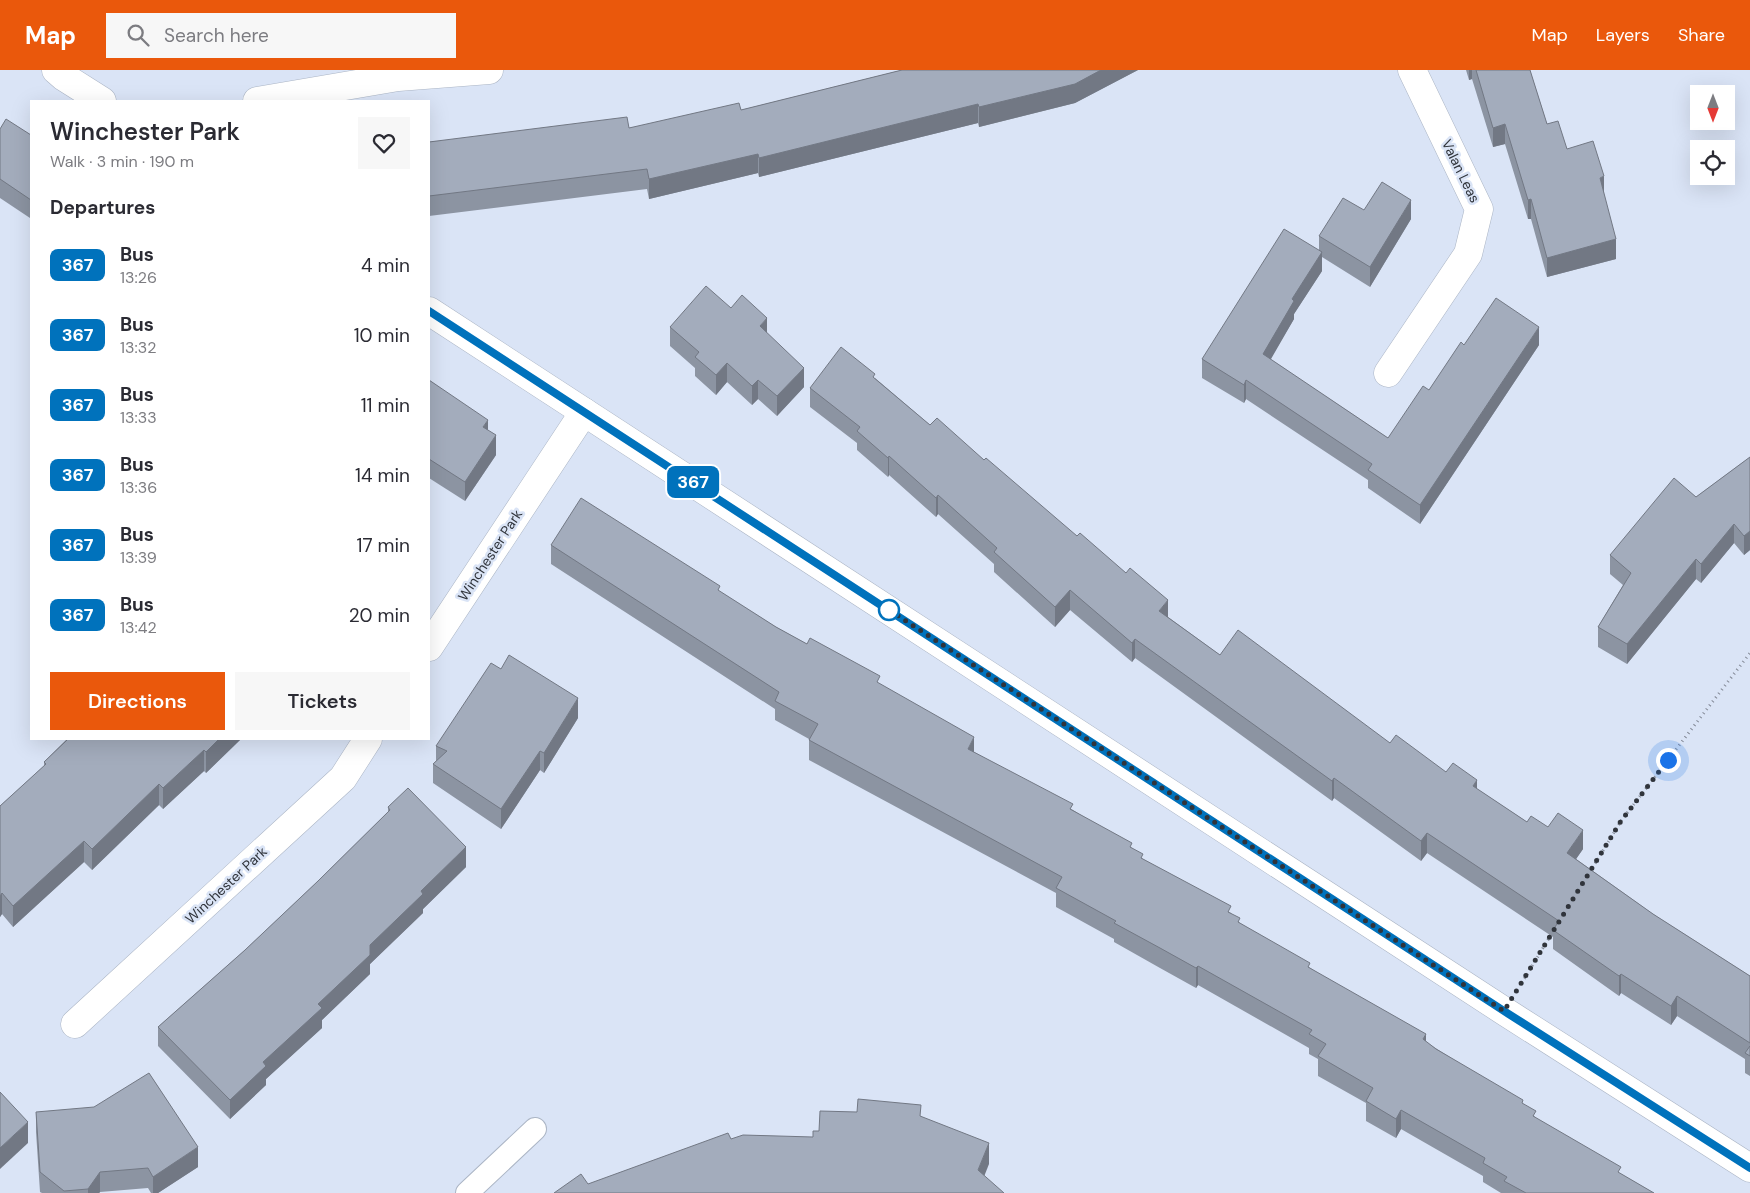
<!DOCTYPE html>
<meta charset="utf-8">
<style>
:root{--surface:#fff;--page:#f7f7f7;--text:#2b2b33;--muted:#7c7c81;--accent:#ea580c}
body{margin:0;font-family:"DM Sans",sans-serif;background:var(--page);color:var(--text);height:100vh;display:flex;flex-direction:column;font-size:19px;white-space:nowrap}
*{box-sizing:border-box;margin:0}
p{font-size:16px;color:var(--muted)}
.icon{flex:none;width:28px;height:28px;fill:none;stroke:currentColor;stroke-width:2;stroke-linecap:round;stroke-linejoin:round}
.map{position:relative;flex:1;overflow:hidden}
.side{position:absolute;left:30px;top:30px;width:400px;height:640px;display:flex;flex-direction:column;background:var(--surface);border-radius:0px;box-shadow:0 5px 20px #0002}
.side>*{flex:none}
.badge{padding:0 10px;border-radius:8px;font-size:18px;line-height:32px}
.needle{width:32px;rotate:180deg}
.buttons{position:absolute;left:1690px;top:15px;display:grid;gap:10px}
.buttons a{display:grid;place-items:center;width:45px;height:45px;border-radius:0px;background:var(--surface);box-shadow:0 5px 20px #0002;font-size:25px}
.you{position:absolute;width:25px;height:25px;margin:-12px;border:4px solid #fff;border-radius:50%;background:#1a73e8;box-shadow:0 0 0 8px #1a73e833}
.map>.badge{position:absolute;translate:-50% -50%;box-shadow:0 0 0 2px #fff}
h2{padding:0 20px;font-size:19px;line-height:45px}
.round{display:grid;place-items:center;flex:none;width:52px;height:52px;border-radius:0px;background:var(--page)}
.headline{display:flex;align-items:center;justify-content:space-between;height:85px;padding:0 20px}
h1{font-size:24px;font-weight:600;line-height:38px}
.primary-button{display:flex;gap:10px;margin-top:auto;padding:10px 20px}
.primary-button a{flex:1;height:58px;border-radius:0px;background:var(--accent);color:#fff;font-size:20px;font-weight:600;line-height:58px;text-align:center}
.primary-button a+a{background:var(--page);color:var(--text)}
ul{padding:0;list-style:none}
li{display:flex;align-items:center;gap:15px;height:70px;padding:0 20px}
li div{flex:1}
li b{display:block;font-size:19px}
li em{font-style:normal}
li .badge{min-width:55px;font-weight:700;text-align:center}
header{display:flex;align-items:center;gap:30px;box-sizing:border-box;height:70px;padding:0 25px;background:var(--accent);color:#fff}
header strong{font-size:24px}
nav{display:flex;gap:28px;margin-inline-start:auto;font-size:18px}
.search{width:350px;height:45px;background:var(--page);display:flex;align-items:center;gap:12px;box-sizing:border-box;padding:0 18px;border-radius:0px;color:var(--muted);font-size:19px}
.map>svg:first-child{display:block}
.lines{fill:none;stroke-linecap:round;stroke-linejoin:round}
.lane-casing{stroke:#abb5c5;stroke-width:24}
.street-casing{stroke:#abb5c5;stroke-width:29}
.path{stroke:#828895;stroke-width:3;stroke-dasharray:1 4;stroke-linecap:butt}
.lane{stroke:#fff;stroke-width:22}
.street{stroke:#fff;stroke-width:28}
.wall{fill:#8c94a2}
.shaded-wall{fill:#727884}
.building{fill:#a3acbc;stroke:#727884}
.line-casing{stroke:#fff;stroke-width:11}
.line{stroke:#0072bc;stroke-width:8}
.walk{stroke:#30343b;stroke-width:5;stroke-dasharray:0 9}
.stop-dot{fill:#fff;stroke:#0072bc;stroke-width:2.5}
.labels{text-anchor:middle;stroke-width:5;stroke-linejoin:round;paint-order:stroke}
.street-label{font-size:14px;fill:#30343b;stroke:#dae4f6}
</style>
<header>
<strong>Map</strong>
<div class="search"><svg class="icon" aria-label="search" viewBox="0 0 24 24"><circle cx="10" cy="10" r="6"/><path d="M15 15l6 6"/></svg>Search here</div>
<nav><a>Map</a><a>Layers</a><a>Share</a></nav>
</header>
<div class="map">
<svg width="1750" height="1123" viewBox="0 0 1750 1123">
<rect width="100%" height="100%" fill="#dae4f6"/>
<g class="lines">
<defs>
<path id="lane" d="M467 1123 535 1059"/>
<g id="street">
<path d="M56 0 64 7 102 31"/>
<path d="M257 31 398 7 489 0"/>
<path d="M429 241 1504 941 1750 1098"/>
<path d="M1388 303 1468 184 1479 139 1412 0"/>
<path d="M429 577 584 342"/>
<path d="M75 954 343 708 368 669"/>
</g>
</defs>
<use href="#lane" class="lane-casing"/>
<use href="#street" class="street-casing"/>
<g class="path">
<path d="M1590 802 1621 751 1750 583"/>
<path d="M1522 913 1552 863"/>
</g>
<use href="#lane" class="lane"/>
<use href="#street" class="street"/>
</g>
<g class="wall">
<path d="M902 0H1138L1075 33 979 57 978 53 759 107 758 103 649 129 647 119 429 146V72L629 58 741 40Z"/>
<path d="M1466 0H1530L1547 54 1604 125 1616 189 1547 207 1531 149H1528L1505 74 1493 77 1472 9 1469 10Z"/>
<path d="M0 59 31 65V168L30 167V148L0 128Z"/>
<path d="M1364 140 1411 149 1370 217 1322 187V201L1294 244V249L1270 289 1388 368 1429 320 1464 275H1539L1420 454 1368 418V410L1246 329 1244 333 1202 308V289L1319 180V166Z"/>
<path d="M731 238 767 263 804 317 777 346 758 329 752 335 727 312 716 325 695 306V298L670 276V257Z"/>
<path d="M875 308 930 355 984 390 1168 547 1220 585 1446 702 1477 719 1527 752 1583 779 1576 789 1653 844 1750 906V1006L1745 1003V989L1677 946 1671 955 1621 923 1619 926 1553 879V867L1427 783 1421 791 1334 728 1332 731 1135 588 1132 592 1070 540 1055 557 994 502V494L938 444 936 447 889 405 888 407 857 380V373L810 337V318Z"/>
<path d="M429 310 488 360 496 385 465 431 429 408Z"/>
<path d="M1750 387V480L1744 485 1734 473 1701 513 1696 509 1627 594 1598 577V557L1623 515 1610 504V485L1696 427Z"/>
<path d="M551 475 720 522 776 557 880 614 974 682 1073 740 1132 778 1143 789 1231 843 1240 853 1523 1034 1536 1048 1621 1104 1654 1123H1501L1483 1112V1106L1401 1059 1396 1068 1366 1051V1033L1318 1006V989L1309 984V978L1198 915 1196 918 1160 898 1114 872V869L1056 837V823L809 690V669L775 650V639L551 494Z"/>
<path d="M578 648 544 703 540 700 501 759 433 713V694L436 691V676Z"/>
<path d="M67 669H241L206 703 204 701 163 739 159 735 92 800 84 792 13 857 2 844 0 847V736L44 696V692Z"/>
<path d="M388 737 466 797 423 839V843L370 894V904L322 950V958L266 1009V1015L230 1049 158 976V957L245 880 318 811 388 742Z"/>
<path d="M36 1042 198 1097 158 1123H151L148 1118 100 1122 99 1123H42L40 1122 36 1062Z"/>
</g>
<g class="shaded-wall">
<path d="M1101 0H1138L1075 33 979 57V37Z"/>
<path d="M1469 0H1472V9L1469 10Z"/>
<path d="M978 34V53L759 107V88Z"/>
<path d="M1505 54V74L1493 77V58Z"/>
<path d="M758 84V103L649 129V109Z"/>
<path d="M1604 106V126L1600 108Z"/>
<path d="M1531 129V149H1528V130Z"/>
<path d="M1411 130V149L1370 217V197Z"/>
<path d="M1616 169V189L1547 207V188Z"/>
<path d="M1322 182V201L1294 244V249L1263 303V284L1292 229Z"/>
<path d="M767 248V267L760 256Z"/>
<path d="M1539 257V275L1420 454V435Z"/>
<path d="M727 293V312L716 325V305Z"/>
<path d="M804 298V317L777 346V326Z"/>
<path d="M758 310V329L752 335V316Z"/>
<path d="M1246 310V329L1244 333V315Z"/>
<path d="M488 350V370L483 357Z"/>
<path d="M496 365V385L465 431V412Z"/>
<path d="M889 386V405L888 407V388Z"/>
<path d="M938 425V444L936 447V428Z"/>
<path d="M1734 454V473L1701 513V494Z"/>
<path d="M1750 461V480L1744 485V466Z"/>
<path d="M1696 489V509L1627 594V574Z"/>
<path d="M1070 520V540L1055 557V537Z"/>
<path d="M1168 530V549L1159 541Z"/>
<path d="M1135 569V588L1132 592V573Z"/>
<path d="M578 628V648L544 703V683Z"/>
<path d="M974 667V686L968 679Z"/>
<path d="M219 669H241L206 703V682Z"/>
<path d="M204 680V701L163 739V718Z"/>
<path d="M540 681V700L501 759V739Z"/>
<path d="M1334 708V728L1332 731V711Z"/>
<path d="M1477 710V729L1473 716Z"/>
<path d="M159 714V735L92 800V779Z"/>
<path d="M1583 760V779L1567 802V783Z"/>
<path d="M1427 763V783L1421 791V771Z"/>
<path d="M84 771V792L13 857V836Z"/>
<path d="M466 777V797L423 839V843L370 894V904L322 950V958L266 1009V1015L230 1049V1030L263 992 318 934 370 875 421 821Z"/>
<path d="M2 823V844L0 847V826Z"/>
<path d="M1198 896V915L1196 918V898Z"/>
<path d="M1621 904V923L1619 926V906Z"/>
<path d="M1677 926V946L1671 955V936Z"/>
<path d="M1426 964V983L1423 969Z"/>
<path d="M1401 1040V1059L1396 1068V1049Z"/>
<path d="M28 1052V1073L0 1099V1078Z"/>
<path d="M989 1073V1094L978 1122V1100Z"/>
<path d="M198 1077V1097L158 1123H153V1107Z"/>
<path d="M100 1102V1122L99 1123H88V1119Z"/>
</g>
<g class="building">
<path d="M902 0H1101L1075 14 979 37 978 34 759 88 758 84 649 109 647 99 429 126V72L627 47 629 58 739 33 741 40Z"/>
<path d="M1476 0H1530L1547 54 1558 51 1567 79 1593 71 1604 106 1600 108 1616 169 1547 188 1531 129 1528 130 1505 54 1493 58Z"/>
<path d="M6 49 31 65V130L0 109V59Z"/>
<path d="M1382 112 1411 130 1370 197 1319 166 1343 128 1364 140Z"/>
<path d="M1284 159 1322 182 1292 229 1294 231 1263 284 1388 368 1423 316 1429 320 1461 272 1464 275 1496 228 1539 257 1420 435 1368 400 1372 394 1246 310 1244 315 1202 289Z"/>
<path d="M706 216 731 238 742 225 767 248 760 256 804 298 777 326 758 310 752 316 727 293 716 305 695 287 699 282 670 257Z"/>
<path d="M841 277 875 304 873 307 930 355 937 348 984 390 986 388 1077 466 1080 463 1126 503 1130 498 1168 530 1159 541 1220 585 1238 560 1390 673 1396 665 1446 702 1453 693 1477 710 1473 716 1527 752 1531 746 1548 757 1558 743 1583 760 1567 783 1653 844 1750 906V973L1677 926 1671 936 1621 904 1619 906 1553 860 1559 851 1427 763 1421 771 1334 708 1332 711 1135 569 1132 573 1070 520 1055 537 994 482 997 478 938 425 936 428 889 386 888 388 857 361 860 357 810 318Z"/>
<path d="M429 310 488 350 483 357 496 365 465 412 429 389Z"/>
<path d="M1750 387V461L1744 466 1734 454 1701 494 1696 489 1627 574 1598 557 1631 503 1610 485 1674 408 1696 427Z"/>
<path d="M581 428 720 516 718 520 776 557 807 574 810 568 880 606 877 612 974 667 968 679 1073 734 1070 739 1132 773 1130 777 1143 784 1141 788 1231 836 1228 842 1240 848 1238 852 1310 893 1308 897 1426 964 1423 969 1436 979 1523 1030 1522 1033 1536 1041 1533 1046 1621 1097 1618 1102 1654 1123H1526L1504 1111 1507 1107 1483 1093 1485 1088 1401 1040 1396 1049 1366 1031 1373 1018 1318 986 1326 974 1309 964 1312 960 1198 896 1196 898 1160 878 1114 853 1116 851 1056 818 1062 807 809 670 818 654 775 631 779 622 551 475Z"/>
<path d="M509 585 578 628 544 683 540 681 501 739 433 694 447 681 436 676 491 593 501 599Z"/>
<path d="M68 669H219L206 682 204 680 163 718 159 714 92 779 84 771 13 836 2 823 0 826V736L46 694 44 692Z"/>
<path d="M408 718 466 777 421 821 423 824 370 875V885L318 934 322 938 263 992 266 996 230 1030 158 957 245 880 318 811 390 740 388 737Z"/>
<path d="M1750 976V986L1745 983Z"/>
<path d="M149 1003 198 1077 153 1107 148 1098 100 1102 88 1119 64 1121 40 1102 36 1042 94 1037Z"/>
<path d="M0 1022 28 1052 0 1078Z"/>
<path d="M858 1029 921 1035 920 1046 989 1073 978 1100 1004 1123H554L581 1104 588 1114 728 1063 731 1069 743 1065 813 1067V1061H819L820 1041 857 1042Z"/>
</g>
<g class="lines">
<defs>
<path id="line" d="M429 241 1504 941 1750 1098"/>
</defs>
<use href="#line" class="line-casing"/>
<use href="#line" class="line"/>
<path class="walk" d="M889 540 886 538 1504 941 1621 751 1668 690"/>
</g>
<circle class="stop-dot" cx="889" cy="540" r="10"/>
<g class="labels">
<g class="street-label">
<text transform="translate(1461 101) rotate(64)" y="5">Valan Leas</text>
<text transform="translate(490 485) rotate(-57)" y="5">Winchester Park</text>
<text transform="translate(226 815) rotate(-43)" y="5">Winchester Park</text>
</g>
</g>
</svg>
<div class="buttons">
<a><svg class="needle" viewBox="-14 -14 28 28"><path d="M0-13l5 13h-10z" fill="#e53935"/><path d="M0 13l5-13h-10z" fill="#7c7c81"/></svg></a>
<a><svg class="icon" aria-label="locate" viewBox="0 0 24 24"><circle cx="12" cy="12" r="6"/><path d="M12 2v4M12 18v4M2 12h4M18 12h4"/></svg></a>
</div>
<div class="you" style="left:1668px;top:690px"></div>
<b class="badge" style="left:693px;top:412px;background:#0072bc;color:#fff">367</b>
<section class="side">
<div class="headline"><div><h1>Winchester Park</h1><p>Walk · 3 min · 190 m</p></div><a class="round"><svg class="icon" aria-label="heart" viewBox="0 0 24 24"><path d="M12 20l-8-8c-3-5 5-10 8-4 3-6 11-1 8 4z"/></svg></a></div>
<h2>Departures</h2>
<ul>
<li><span class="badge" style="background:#0072bc;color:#fff">367</span><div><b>Bus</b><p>13:26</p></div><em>4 min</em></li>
<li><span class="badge" style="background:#0072bc;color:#fff">367</span><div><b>Bus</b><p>13:32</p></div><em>10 min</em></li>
<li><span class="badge" style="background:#0072bc;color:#fff">367</span><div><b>Bus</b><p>13:33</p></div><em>11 min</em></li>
<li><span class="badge" style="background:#0072bc;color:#fff">367</span><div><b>Bus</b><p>13:36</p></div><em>14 min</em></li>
<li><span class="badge" style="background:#0072bc;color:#fff">367</span><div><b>Bus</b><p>13:39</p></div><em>17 min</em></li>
<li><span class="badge" style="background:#0072bc;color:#fff">367</span><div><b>Bus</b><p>13:42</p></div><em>20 min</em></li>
</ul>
<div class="primary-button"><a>Directions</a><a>Tickets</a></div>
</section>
</div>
